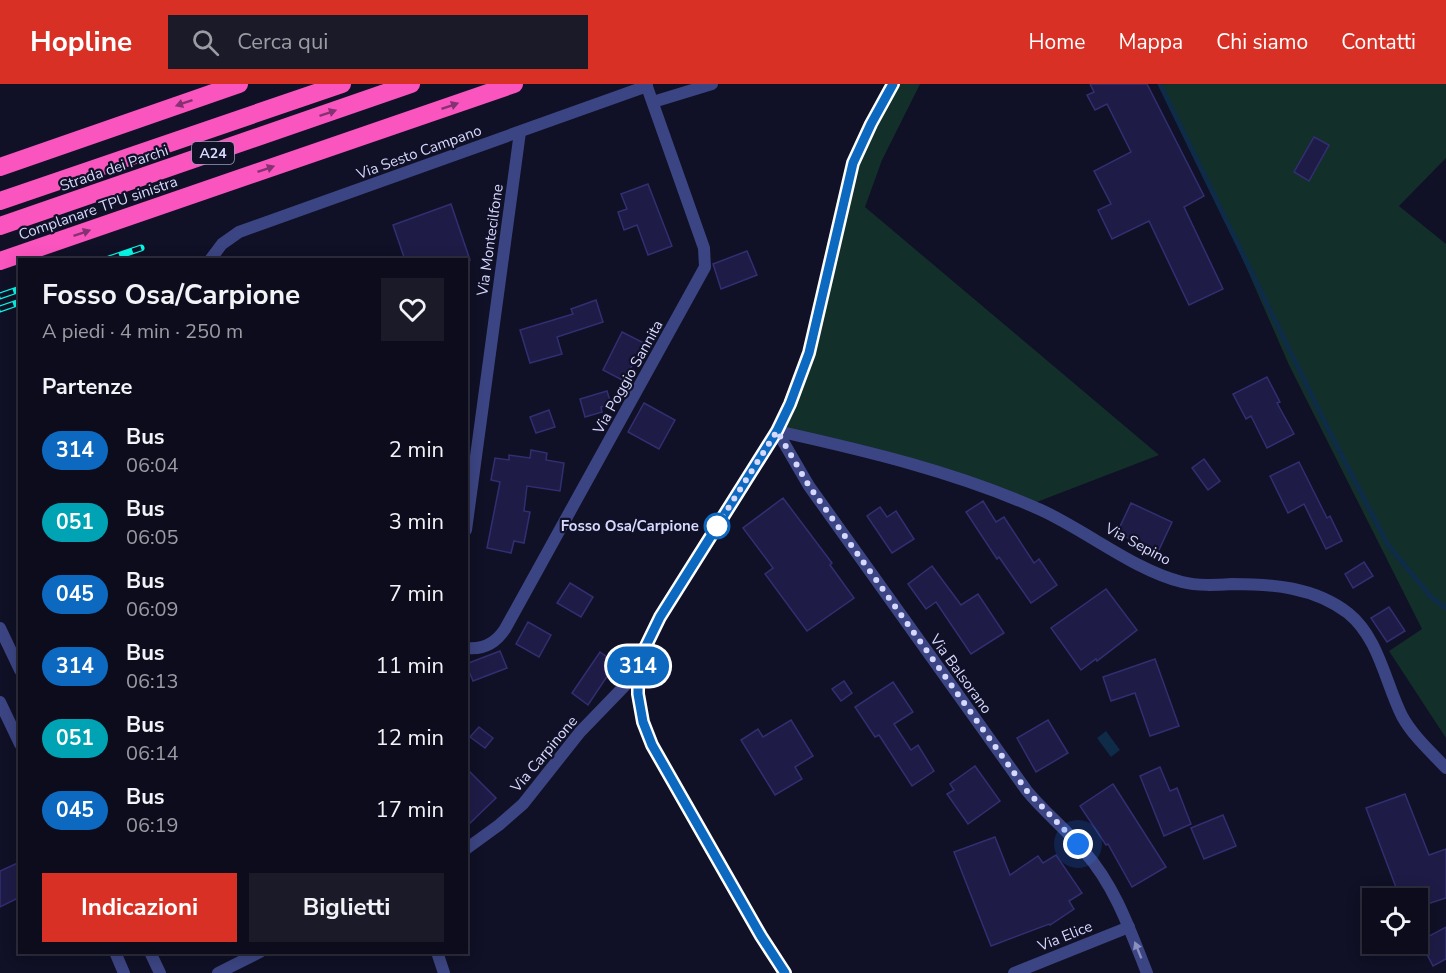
<!DOCTYPE html>
<html lang="it">
<meta charset="utf-8">
<style>
:root{--surface:#0c0c1c;--page:#1a1a29;--text:#f1f3f6;--muted:#9a9ba3;--line:#2c2c3b;--accent:#d93025}
body{margin:0;font-family:"Nunito Sans",sans-serif;background:var(--page);color:var(--text);height:100vh;display:flex;flex-direction:column;font-size:22px;white-space:nowrap}
*{box-sizing:border-box;margin:0}
p{font-size:20px;color:var(--muted)}
.icon{flex:none;width:33px;height:33px;fill:none;stroke:currentColor;stroke-width:2;stroke-linecap:round;stroke-linejoin:round}
.map{position:relative;flex:1;overflow:hidden}
.side{position:absolute;left:18px;top:174px;width:450px;height:696px;display:flex;flex-direction:column;background:var(--surface);border-radius:0px;box-shadow:0 3px 15px #0003,0 0 0 2px var(--line)}
.side>*{flex:none}
.badge{padding:0 12px;border-radius:20px;font-size:21px;line-height:39px}
.buttons{position:absolute;left:1362px;top:804px;display:grid;gap:12px}
.buttons a{display:grid;place-items:center;width:66px;height:66px;border-radius:0px;background:var(--surface);box-shadow:0 3px 15px #0003,0 0 0 2px var(--line);font-size:30px}
.you{position:absolute;width:30px;height:30px;margin:-15px;border:4px solid #fff;border-radius:50%;background:#1a73e8;box-shadow:0 0 0 9px #1a73e833}
.map>.badge{position:absolute;translate:-50% -50%;box-shadow:0 0 0 3px #fff}
h2{padding:0 24px;font-size:22px;line-height:54px}
.round{display:grid;place-items:center;flex:none;width:63px;height:63px;border-radius:0px;background:var(--page)}
.headline{display:flex;align-items:center;justify-content:space-between;height:102px;padding:0 24px}
h1{font-size:28px;font-weight:700;line-height:45px}
.primary-button{display:flex;gap:12px;margin-top:auto;padding:12px 24px}
.primary-button a{flex:1;height:69px;border-radius:0px;background:var(--accent);color:#fff;font-size:24px;font-weight:700;line-height:69px;text-align:center}
.primary-button a+a{background:var(--page);color:var(--text)}
ul{padding:0;list-style:none}
li{display:flex;align-items:center;gap:18px;height:72px;padding:0 24px}
li div{flex:1}
li b{display:block;font-size:22px}
li em{font-style:normal}
li .badge{min-width:66px;font-weight:700;text-align:center}
header{display:flex;align-items:center;gap:36px;box-sizing:border-box;height:84px;padding:0 30px;background:var(--accent);color:#fff}
header strong{font-size:28px}
nav{display:flex;gap:33px;margin-inline-start:auto;font-size:21px}
.search{width:420px;height:54px;background:var(--page);display:flex;align-items:center;gap:15px;box-sizing:border-box;padding:0 21px;border-radius:0px;color:var(--muted);font-size:22px}
.map>svg:first-child{display:block}
.green{fill:#132f2a}
.water{fill:#0e2c47}
.lines{fill:none;stroke-linecap:round;stroke-linejoin:round}
.stream{stroke:#0e2c47;stroke-width:5}
.building{fill:#1e1c46;stroke:#312f71;stroke-width:1.5}
.pedestrian{stroke:#3c4583;stroke-width:12}
.minor{stroke:#3c4583;stroke-width:12}
.tertiary{stroke:#3c4583;stroke-width:12}
.motorway{stroke:#fa54bf;stroke-width:18}
.rail-casing{stroke:#08f7e7;stroke-width:7}
.rail{stroke:#101026;stroke-width:4.5;stroke-dasharray:14;stroke-linecap:butt}
.oneway{fill:#853272}
.oneway2{fill:#898ec0}
.line-casing{stroke:#fff;stroke-width:14}
.line{stroke:#0c69bf;stroke-width:9}
.walk{stroke:#d6d8fe;stroke-width:6;stroke-dasharray:0 10.8}
.stop-dot{fill:#fff;stroke:#0c69bf;stroke-width:3}
.labels{text-anchor:middle;stroke-width:4.5;stroke-linejoin:round;paint-order:stroke}
.shield{fill:#101026;stroke:#9b9cbd;stroke-width:1.5}
.shield-label{font-size:14px;font-weight:bold;fill:#d6d8fe}
.street-label{font-size:15px;fill:#d6d8fe;stroke:#101026}
.stop-label{font-size:15px;font-weight:bold;fill:#d6d8fe;stroke:#101026;text-anchor:end}
</style>
<header>
<strong>Hopline</strong>
<div class="search"><svg class="icon" aria-label="search" viewBox="0 0 24 24"><circle cx="10" cy="10" r="6"/><path d="M15 15l6 6"/></svg>Cerca qui</div>
<nav><a>Home</a><a>Mappa</a><a>Chi siamo</a><a>Contatti</a></nav>
</header>
<div class="map">
<svg width="1446" height="889" viewBox="0 0 1446 889">
<rect width="100%" height="100%" fill="#101026"/>
<g class="green">
<path d="M893 0H920L882 76 865 123 1159 371 1029 421 879 370 777 347 795 309 848 97Z"/>
<path d="M1160 0H1446V74L1399 122 1446 160V654L1389 567 1422 545 1289 281 1212 105Z"/>
</g>
<path class="water" d="M1106 647 1120 666 1111 673 1097 654Z"/>
<g class="lines">
<path class="stream" d="M1160 0 1329 347 1388 461 1431 513 1446 524"/>
</g>
<g class="building">
<path d="M1090 0H1147L1204 112 1184 123 1223 205 1189 221 1149 137 1112 155 1098 126 1111 120 1094 87 1131 68 1107 20 1095 26 1087 11 1094 8Z"/>
<path d="M1314 53 1329 61 1309 97 1294 88Z"/>
<path d="M648 100 672 162 648 171 637 141 624 146 618 128 627 125 621 110Z"/>
<path d="M451 120 470 176H405L393 141Z"/>
<path d="M747 167 757 191 721 205 713 180Z"/>
<path d="M596 216 603 238 557 253 562 270 530 279 520 246 573 230 571 225Z"/>
<path d="M622 248 644 259 624 297 603 286Z"/>
<path d="M1267 293 1280 318 1277 319 1294 350 1267 364 1251 332 1246 335 1233 310Z"/>
<path d="M607 307 611 320 601 323 602 328 585 333 580 315Z"/>
<path d="M644 319 675 336 659 365 628 348Z"/>
<path d="M549 326 555 343 536 349 530 333Z"/>
<path d="M531 366 547 369 546 376 564 379 560 407 527 402 524 427 530 428 524 459 514 457 511 469 487 464 500 398 491 396 495 374 509 376V371L530 374Z"/>
<path d="M1204 375 1220 397 1208 406 1192 384Z"/>
<path d="M1299 378 1327 434 1330 432 1342 457 1326 465 1304 420 1288 429 1270 392Z"/>
<path d="M783 414 832 479 830 481 854 514 807 547 765 490 773 484 743 444Z"/>
<path d="M983 417 996 438 1004 433 1034 479 1039 475 1057 501 1031 519 999 473 997 475 966 428Z"/>
<path d="M1131 419 1172 438 1158 468 1117 449Z"/>
<path d="M880 423 887 433 896 427 914 455 892 469 867 432Z"/>
<path d="M1364 478 1373 492 1353 504 1345 490Z"/>
<path d="M932 482 961 521 978 510 1004 549 971 570 936 518 926 525 908 500Z"/>
<path d="M570 499 593 513 581 533 557 519Z"/>
<path d="M1106 505 1137 546 1097 577 1096 575 1081 586 1051 544Z"/>
<path d="M1389 523 1405 547 1387 558 1371 534Z"/>
<path d="M528 538 551 551 539 573 516 560Z"/>
<path d="M500 567 507 584 473 597 466 580Z"/>
<path d="M600 568 616 579 588 621 572 609Z"/>
<path d="M1155 575 1179 642 1150 652 1135 609 1111 617 1103 593Z"/>
<path d="M844 597 852 609 841 617 832 605Z"/>
<path d="M893 598 913 628 894 640 911 666 918 661 934 687 912 702 879 651 875 653 855 623Z"/>
<path d="M791 636 813 672 795 683 802 695 775 711 741 656 758 645 763 653Z"/>
<path d="M1048 636 1068 669 1036 688 1017 654Z"/>
<path d="M479 643 493 654 485 664 470 653Z"/>
<path d="M975 682 1000 717 968 740 947 710 954 706 950 700Z"/>
<path d="M1160 683 1170 707 1177 704 1191 740 1164 752 1140 692Z"/>
<path d="M466 684 496 714 466 743Z"/>
<path d="M1113 700 1166 783 1132 803 1108 760 1106 761 1080 722Z"/>
<path d="M1405 710 1429 771 1446 765V814L1418 823V814H1400L1366 724Z"/>
<path d="M1223 731 1236 762 1204 775 1191 744Z"/>
<path d="M995 753 1010 791 1038 772 1043 779 1056 771 1082 809 1069 817 1074 825 1050 841 1049 840 991 862 954 768Z"/>
<path d="M20 778V813L0 823V787Z"/>
<path d="M1446 843V875L1433 882 1420 857Z"/>
</g>
<g class="lines">
<path class="pedestrian" d="M653 18 712 0"/>
<g class="minor">
<path d="M210 176 222 160 239 148 647 2"/>
<path d="M777 347C867 367 956 388 1041 426 1087 447 1134 486 1182 498 1198 502 1215 501 1232 500 1273 500 1314 503 1348 529 1379 554 1385 598 1402 632 1413 652 1430 667 1446 684"/>
<path d="M777 347 809 402 1027 707C1045 729 1067 746 1084 767 1115 802 1130 846 1147 889"/>
<path d="M466 446 520 48"/>
<path d="M0 544 20 586"/>
<path d="M466 564C483 566 496 559 505 545L705 183 704 164 646 0"/>
<path d="M0 618 20 660"/>
<path d="M466 765 499 741 523 720 580 648 638 588"/>
<path d="M115 868 124 889"/>
<path d="M150 868 160 889"/>
<path d="M437 868 444 889"/>
<path d="M218 889 260 868"/>
<path d="M1014 889 1129 843"/>
</g>
<path class="tertiary" d="M785 889 761 852 652 661 643 638 638 610V588L642 570 660 533 777 347 790 320 809 269 853 79 871 40 893 0"/>
<g class="motorway">
<path d="M0 83 239 0"/>
<path d="M0 117 342 0"/>
<path d="M0 142 411 0"/>
<path d="M0 177 514 0"/>
</g>
<defs>
<g id="rail">
<path d="M106 176 141 164"/>
<path d="M0 212 20 205"/>
<path d="M0 225 20 218"/>
</g>
</defs>
<use href="#rail" class="rail-casing"/>
<use href="#rail" class="rail"/>
</g>
<defs><path id="oneway-solid" d="M-6-.8H1V-3.2L6.5 0L1 3.2V.8H-6Z" transform="scale(1.5)"/></defs>
<g class="oneway">
<use href="#oneway-solid" transform="translate(184 19) rotate(161)"/>
<use href="#oneway-solid" transform="translate(450 22) rotate(-19)"/>
<use href="#oneway-solid" transform="translate(328 29) rotate(-19)"/>
<use href="#oneway-solid" transform="translate(266 85) rotate(-19)"/>
<use href="#oneway-solid" transform="translate(82 149) rotate(-19)"/>
</g>
<use class="oneway2" href="#oneway-solid" transform="translate(1138 866) rotate(-112)"/>
<g class="lines">
<defs>
<path id="line" d="M785 889 761 852 652 661 643 638 638 610V588L642 570 660 533 777 347 790 320 809 269 853 79 871 40 893 0"/>
</defs>
<use href="#line" class="line-casing"/>
<use href="#line" class="line"/>
<path class="walk" d="M717 442 777 347 809 402 1027 707 1078 760"/>
</g>
<circle class="stop-dot" cx="717" cy="442" r="12"/>
<g class="labels">
<rect class="shield" x="192" y="58" width="42" height="22" rx="4.5"/>
<g class="shield-label">
<text x="213" y="74">A24</text>
</g>
<g class="street-label">
<text transform="translate(419 68) rotate(-20)" y="5">Via Sesto Campano</text>
<text transform="translate(114 84) rotate(-19)" y="5">Strada dei Parchi</text>
<text transform="translate(98 124) rotate(-19)" y="5">Complanare TPU sinistra</text>
<text transform="translate(490 156) rotate(-82)" y="5">Via Montecilfone</text>
<text transform="translate(628 293) rotate(-61)" y="5">Via Poggio Sannita</text>
<text transform="translate(1138 460) rotate(28)" y="5">Via Sepino</text>
<text transform="translate(961 590) rotate(54)" y="5">Via Balsorano</text>
<text transform="translate(544 670) rotate(-50)" y="5">Via Carpinone</text>
<text transform="translate(1065 852) rotate(-22)" y="5">Via Elice</text>
</g>
<g class="stop-label">
<text x="699" y="447">Fosso Osa/Carpione</text>
</g>
</g>
</svg>
<div class="buttons">
<a><svg class="icon" aria-label="locate" viewBox="0 0 24 24"><circle cx="12" cy="12" r="6"/><path d="M12 2v4M12 18v4M2 12h4M18 12h4"/></svg></a>
</div>
<div class="you" style="left:1078px;top:760px"></div>
<b class="badge" style="left:638px;top:582px;background:#0c69bf;color:#fff">314</b>
<section class="side">
<div class="headline"><div><h1>Fosso Osa/Carpione</h1><p>A piedi · 4 min · 250 m</p></div><a class="round"><svg class="icon" aria-label="heart" viewBox="0 0 24 24"><path d="M12 20l-8-8c-3-5 5-10 8-4 3-6 11-1 8 4z"/></svg></a></div>
<h2>Partenze</h2>
<ul>
<li><span class="badge" style="background:#0c69bf;color:#fff">314</span><div><b>Bus</b><p>06:04</p></div><em>2 min</em></li>
<li><span class="badge" style="background:#00a3b4;color:#fff">051</span><div><b>Bus</b><p>06:05</p></div><em>3 min</em></li>
<li><span class="badge" style="background:#0c69bf;color:#fff">045</span><div><b>Bus</b><p>06:09</p></div><em>7 min</em></li>
<li><span class="badge" style="background:#0c69bf;color:#fff">314</span><div><b>Bus</b><p>06:13</p></div><em>11 min</em></li>
<li><span class="badge" style="background:#00a3b4;color:#fff">051</span><div><b>Bus</b><p>06:14</p></div><em>12 min</em></li>
<li><span class="badge" style="background:#0c69bf;color:#fff">045</span><div><b>Bus</b><p>06:19</p></div><em>17 min</em></li>
</ul>
<div class="primary-button"><a>Indicazioni</a><a>Biglietti</a></div>
</section>
</div>
